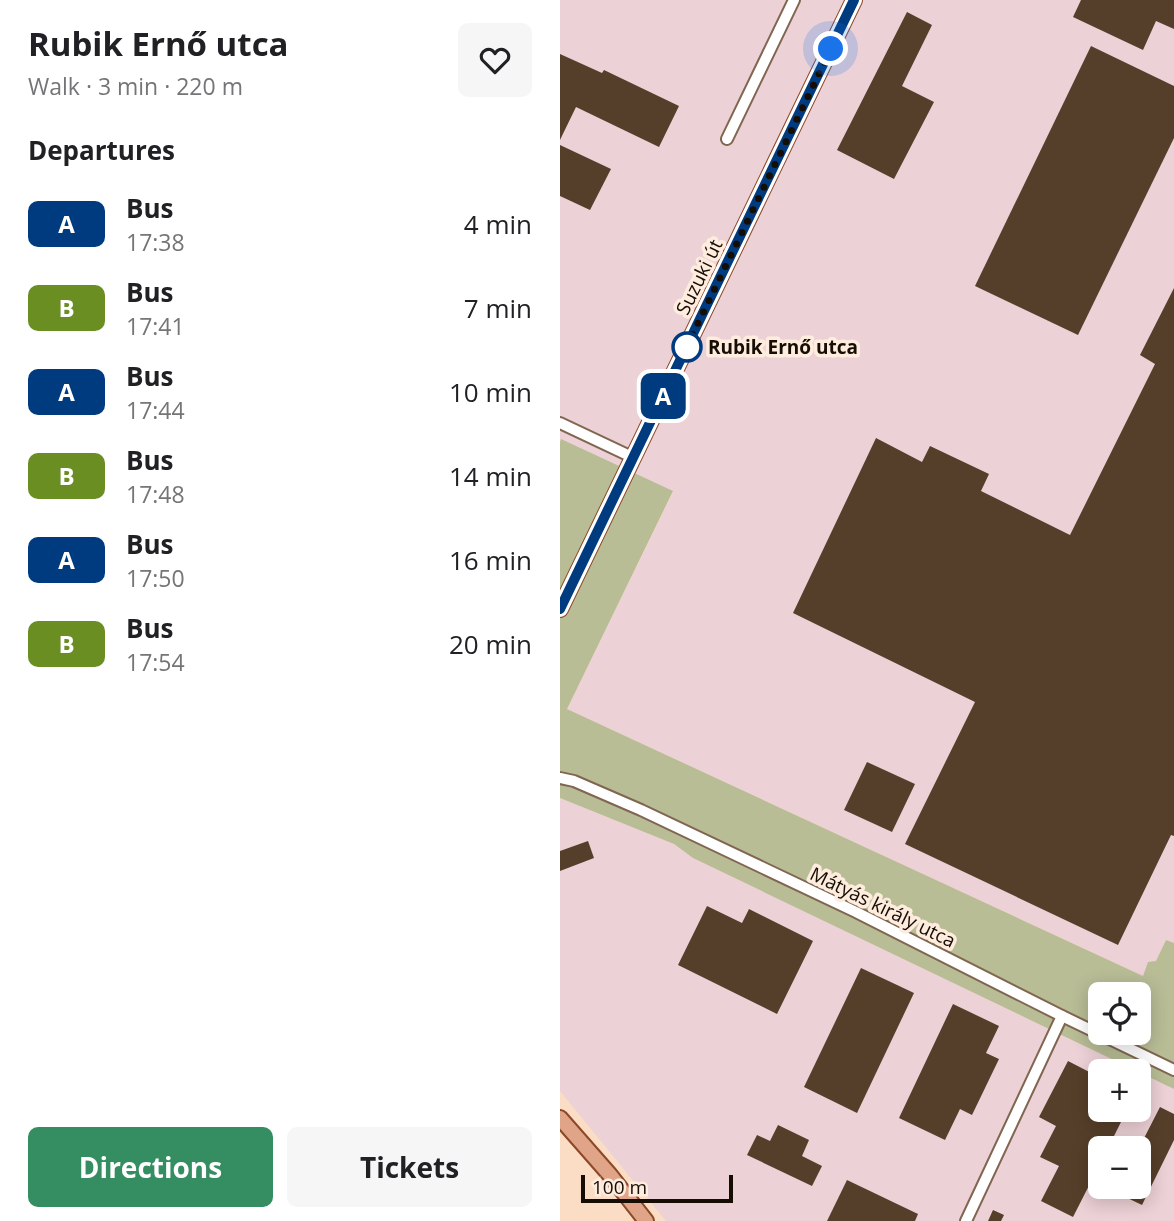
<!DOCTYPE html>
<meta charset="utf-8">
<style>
:root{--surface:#fff;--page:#f6f6f6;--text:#202124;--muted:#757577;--accent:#358d62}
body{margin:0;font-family:"Open Sans",sans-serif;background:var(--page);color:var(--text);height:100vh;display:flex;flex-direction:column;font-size:26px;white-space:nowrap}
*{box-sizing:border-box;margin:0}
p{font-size:23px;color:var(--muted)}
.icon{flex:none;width:38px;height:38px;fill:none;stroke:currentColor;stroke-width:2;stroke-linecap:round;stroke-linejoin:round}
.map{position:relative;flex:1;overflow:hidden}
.panel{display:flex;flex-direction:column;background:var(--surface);width:560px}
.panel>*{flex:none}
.badge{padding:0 14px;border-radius:10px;font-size:24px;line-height:46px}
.fabs{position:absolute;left:528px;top:982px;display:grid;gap:14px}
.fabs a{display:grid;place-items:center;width:63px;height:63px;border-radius:10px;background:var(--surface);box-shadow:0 4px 18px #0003;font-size:35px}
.scale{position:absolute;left:21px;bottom:18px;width:152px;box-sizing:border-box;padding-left:7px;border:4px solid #160d05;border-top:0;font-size:19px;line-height:24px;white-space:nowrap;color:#160d05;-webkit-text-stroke:5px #feecde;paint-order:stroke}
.you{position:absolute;width:35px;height:35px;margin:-18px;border:5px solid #fff;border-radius:50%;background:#1a73e8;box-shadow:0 0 0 10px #1a73e833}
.map>.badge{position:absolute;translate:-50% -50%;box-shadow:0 0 0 4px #fff}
h2{padding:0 28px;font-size:26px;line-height:63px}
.round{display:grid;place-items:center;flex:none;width:74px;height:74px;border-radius:10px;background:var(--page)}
.headline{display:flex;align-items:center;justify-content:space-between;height:119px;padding:0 28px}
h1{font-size:33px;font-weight:700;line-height:52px}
.action{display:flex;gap:14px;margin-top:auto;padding:14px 28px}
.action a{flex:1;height:80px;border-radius:10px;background:var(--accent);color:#fff;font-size:28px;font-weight:700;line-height:80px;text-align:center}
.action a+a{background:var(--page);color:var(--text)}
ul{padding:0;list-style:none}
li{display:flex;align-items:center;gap:21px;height:84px;padding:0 28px}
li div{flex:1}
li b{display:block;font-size:26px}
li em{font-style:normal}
li .badge{min-width:77px;font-weight:700;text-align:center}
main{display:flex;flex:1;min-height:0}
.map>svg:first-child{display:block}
.industrial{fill:#ecd1d6;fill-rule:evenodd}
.green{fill:#b8bd96;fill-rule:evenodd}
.building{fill:#563f2a}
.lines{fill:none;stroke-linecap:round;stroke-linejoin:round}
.minor-casing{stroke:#806651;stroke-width:14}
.major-casing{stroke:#8c4827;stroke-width:18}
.minor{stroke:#fff;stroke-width:10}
.major{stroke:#e0a489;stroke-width:14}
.line-casing{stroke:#fff;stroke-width:16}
.line{stroke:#003b80;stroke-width:10}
.walk{stroke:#160d05;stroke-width:7;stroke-dasharray:0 12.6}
.stop-dot{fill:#fff;stroke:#003b80;stroke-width:3.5}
.labels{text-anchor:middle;stroke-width:7;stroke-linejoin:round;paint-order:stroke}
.street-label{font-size:19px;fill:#160d05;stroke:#feecde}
.stop-label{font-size:19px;font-weight:bold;fill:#160d05;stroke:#feecde;text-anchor:start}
</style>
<main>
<section class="panel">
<div class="headline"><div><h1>Rubik Ernő utca</h1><p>Walk · 3 min · 220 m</p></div><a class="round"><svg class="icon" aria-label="heart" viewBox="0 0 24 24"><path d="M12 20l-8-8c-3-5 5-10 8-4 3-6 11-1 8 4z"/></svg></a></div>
<h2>Departures</h2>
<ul>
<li><span class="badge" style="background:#003b80;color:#fff">A</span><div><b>Bus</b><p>17:38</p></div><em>4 min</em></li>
<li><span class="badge" style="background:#6b8e23;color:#fff">B</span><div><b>Bus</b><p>17:41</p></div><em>7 min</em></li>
<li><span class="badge" style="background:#003b80;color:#fff">A</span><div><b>Bus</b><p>17:44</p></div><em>10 min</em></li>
<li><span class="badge" style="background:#6b8e23;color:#fff">B</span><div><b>Bus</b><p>17:48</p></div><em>14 min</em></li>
<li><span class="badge" style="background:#003b80;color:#fff">A</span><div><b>Bus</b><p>17:50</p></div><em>16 min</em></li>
<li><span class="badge" style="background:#6b8e23;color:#fff">B</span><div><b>Bus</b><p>17:54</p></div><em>20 min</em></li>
</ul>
<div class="action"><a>Directions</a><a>Tickets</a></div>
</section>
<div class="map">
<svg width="614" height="1221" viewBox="0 0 614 1221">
<rect width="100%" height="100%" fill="#faddc4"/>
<g class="industrial">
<path d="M0 0H614V943L606 940 596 961 583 976 7 709 113 492 1 439 0 442Z"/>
<path d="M0 798 114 844 133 858 577 1071H541V1110H579V1072L614 1089V1221H106L0 1091ZM541 1148H579V1186H541Z"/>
</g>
<path class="green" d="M1 439 113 491 7 709 583 976 588 962 596 961 606 940 614 943V1089L133 858 114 844 0 798V442ZM541 994H579V1032H541Z"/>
<g class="building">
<path d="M521 0H614V29L596 21 583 50 513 17Z"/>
<path d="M347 12 372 25 342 86 374 102 334 179 277 150Z"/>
<path d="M531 46 614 86V138L518 335 415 286Z"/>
<path d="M0 54 42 73 44 70 119 106 99 147 16 107 0 140Z"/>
<path d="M0 145 51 169 30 210 0 196Z"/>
<path d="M614 288V836L611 835 558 945 345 844 415 702 233 613 316 438 362 462 370 446 429 474 421 491 510 535 595 364 580 355Z"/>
<path d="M307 762 355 784 332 832 284 810Z"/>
<path d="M28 841 34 858 0 871V851Z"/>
<path d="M147 906 182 923 189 909 253 941 217 1014 118 965Z"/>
<path d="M301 968 354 993 297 1113 244 1087Z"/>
<path d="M393 1004 439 1026 426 1053 439 1059 412 1115 400 1109 385 1140 339 1118Z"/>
<path d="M508 1061 541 1078V1110H567L548 1148H541V1162L513 1217 481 1201 499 1166 480 1157 496 1126 479 1117Z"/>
<path d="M600 1107 614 1114V1140L582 1205 557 1193 560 1186H579V1148Z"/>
<path d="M218 1125 249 1140 242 1156 262 1166 252 1186 187 1155 197 1135 210 1141Z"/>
<path d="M287 1180 358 1214 355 1221H267Z"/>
<path d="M433 1210 444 1215 441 1221H428Z"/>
</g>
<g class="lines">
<defs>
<g id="minor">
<path d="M167 139 234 0"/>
<path d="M0 423 72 457"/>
<path d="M0 778 14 781 81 810 296 912 502 1016 614 1070"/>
<path d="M406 1221 502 1016"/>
</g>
<g id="major">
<path d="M0 609 294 0"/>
<path d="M0 1118 50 1175 86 1221"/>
</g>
</defs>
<use href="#minor" class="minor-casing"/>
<use href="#major" class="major-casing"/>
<use href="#minor" class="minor"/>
<use href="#major" class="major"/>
</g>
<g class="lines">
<defs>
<path id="line" d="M0 609 294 0"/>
</defs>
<use href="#line" class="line-casing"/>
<use href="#line" class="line"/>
<path class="walk" d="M127 347 124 352 271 49"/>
</g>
<circle class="stop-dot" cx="127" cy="347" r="14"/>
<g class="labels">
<g class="street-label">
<text transform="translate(139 277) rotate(-64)" y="7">Suzuki út</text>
<text transform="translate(323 907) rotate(26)" y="7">Mátyás király utca</text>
</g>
<g class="stop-label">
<text x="148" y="354">Rubik Ernő utca</text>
</g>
</g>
</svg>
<div class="fabs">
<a><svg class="icon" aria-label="locate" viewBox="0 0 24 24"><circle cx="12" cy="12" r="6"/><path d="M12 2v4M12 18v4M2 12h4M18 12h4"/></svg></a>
<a>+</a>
<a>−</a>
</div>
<div class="scale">100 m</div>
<div class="you" style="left:271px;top:49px"></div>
<b class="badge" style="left:103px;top:396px;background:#003b80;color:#fff">A</b>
</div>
</main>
